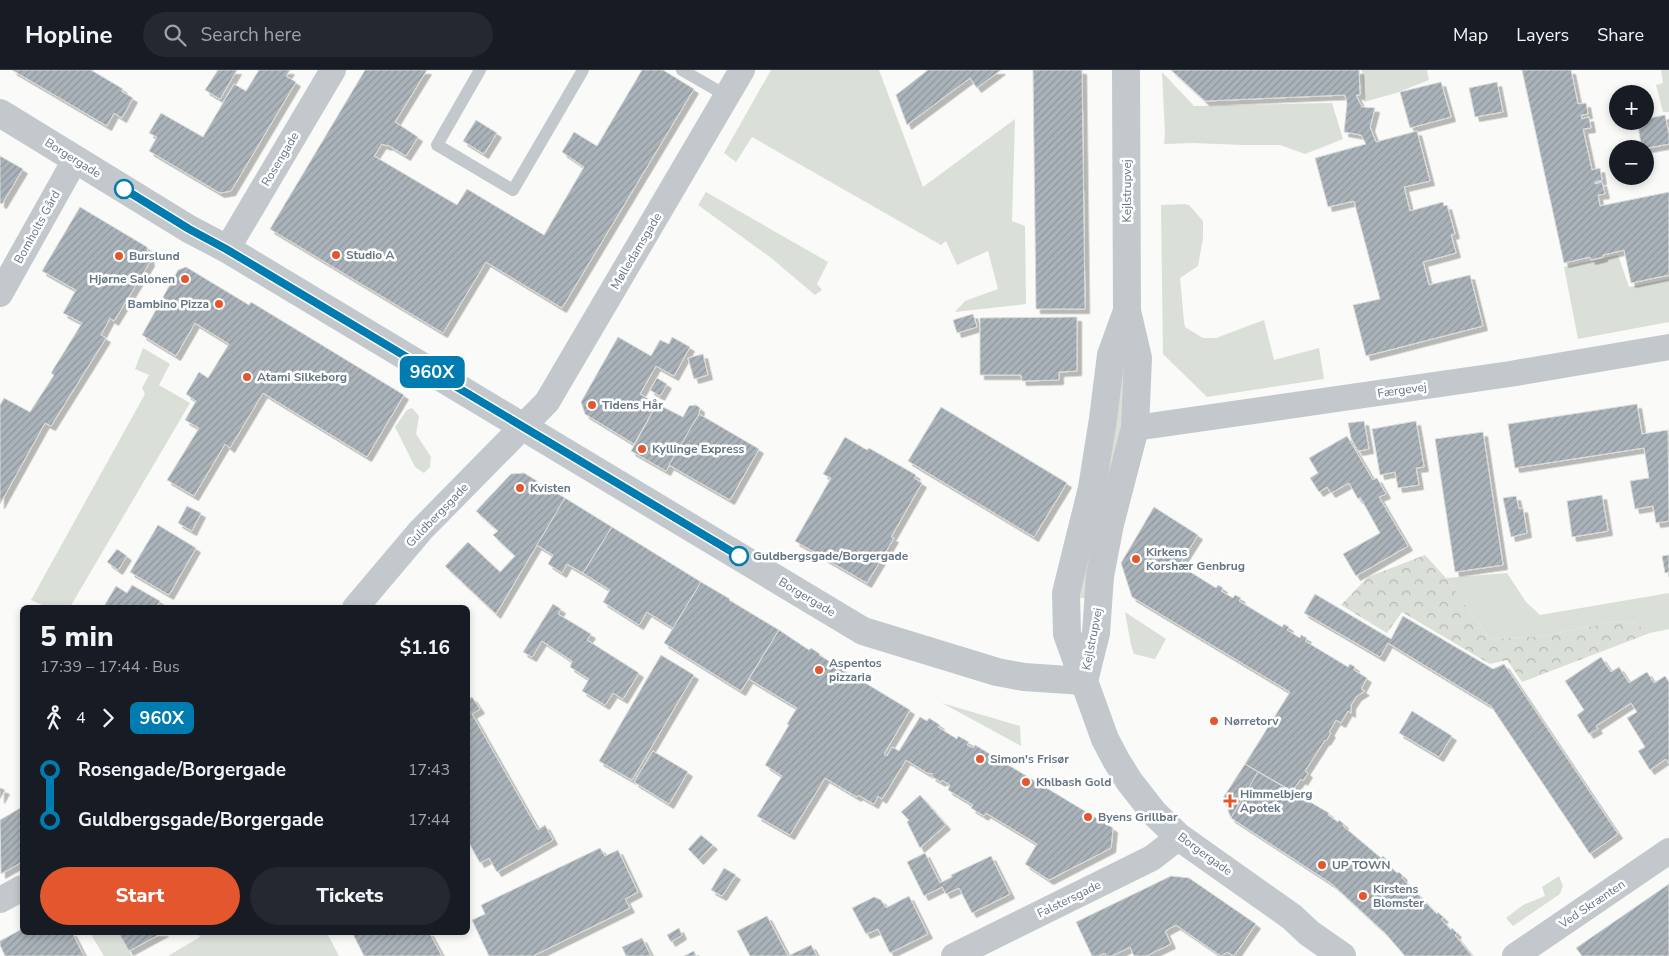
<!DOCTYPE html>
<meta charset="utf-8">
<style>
:root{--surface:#171b24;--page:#242831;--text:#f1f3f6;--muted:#9ea1a6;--line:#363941;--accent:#e4572e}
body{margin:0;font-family:"Nunito Sans",sans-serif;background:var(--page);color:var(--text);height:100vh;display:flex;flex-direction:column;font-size:19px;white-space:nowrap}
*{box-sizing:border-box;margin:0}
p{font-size:16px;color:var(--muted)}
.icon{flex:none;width:28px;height:28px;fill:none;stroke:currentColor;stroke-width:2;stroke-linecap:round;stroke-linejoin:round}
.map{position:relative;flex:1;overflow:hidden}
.side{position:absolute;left:20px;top:535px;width:450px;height:330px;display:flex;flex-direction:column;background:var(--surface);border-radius:8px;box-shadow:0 2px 8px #0003}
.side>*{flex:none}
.badge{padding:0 10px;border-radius:8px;font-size:18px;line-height:32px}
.buttons{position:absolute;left:1609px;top:15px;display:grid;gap:10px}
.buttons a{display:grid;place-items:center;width:45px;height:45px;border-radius:50%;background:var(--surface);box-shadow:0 2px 8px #0003;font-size:25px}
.map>.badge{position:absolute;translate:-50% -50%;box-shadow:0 0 0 2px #fff}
.legs{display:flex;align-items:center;gap:8px;height:55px;padding:0 20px;font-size:16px}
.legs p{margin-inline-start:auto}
.head{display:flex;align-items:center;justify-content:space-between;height:85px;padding:0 20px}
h1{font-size:28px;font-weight:800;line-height:38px}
.action{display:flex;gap:10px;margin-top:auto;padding:10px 20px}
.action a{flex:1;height:58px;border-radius:30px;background:var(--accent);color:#fff;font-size:20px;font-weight:800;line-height:58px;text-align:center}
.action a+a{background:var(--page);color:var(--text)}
ul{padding:0 20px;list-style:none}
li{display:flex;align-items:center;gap:18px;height:50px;font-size:19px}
li i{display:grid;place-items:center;width:8px;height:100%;margin:0 6px;background:currentColor}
li i::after{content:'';width:12px;height:12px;margin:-6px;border:4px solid;border-radius:50%;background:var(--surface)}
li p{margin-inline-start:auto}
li:first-child i{background:linear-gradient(#0000 50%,currentColor 0)}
li:last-child i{background:linear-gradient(currentColor 50%,#0000 0)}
header{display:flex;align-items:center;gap:30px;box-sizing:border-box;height:70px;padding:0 25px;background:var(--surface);border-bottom:1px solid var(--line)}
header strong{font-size:24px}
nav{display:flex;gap:28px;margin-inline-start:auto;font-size:18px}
.search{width:350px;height:45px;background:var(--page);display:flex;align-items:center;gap:12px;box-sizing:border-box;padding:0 18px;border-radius:28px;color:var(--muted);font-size:19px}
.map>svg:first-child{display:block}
.grass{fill:#dadfd7}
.forest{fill:url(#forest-crowns)}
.building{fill:url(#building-hatch);stroke:#dcdcda;filter:url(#shadow)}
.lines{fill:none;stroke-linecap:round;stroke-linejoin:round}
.service{stroke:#c3c8cc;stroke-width:12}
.minor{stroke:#c3c8cc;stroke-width:26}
.tertiary{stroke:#c3c8cc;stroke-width:28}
.line-1-casing{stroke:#fff;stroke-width:11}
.line-1{stroke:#007cb0;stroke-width:8}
.stop-1-dot{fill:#fff;stroke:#007cb0;stroke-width:2.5}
.poi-dot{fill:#e4572e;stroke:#fff;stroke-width:2}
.labels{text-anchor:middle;stroke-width:5;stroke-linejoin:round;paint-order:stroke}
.street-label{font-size:12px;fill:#657683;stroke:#fff}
.poi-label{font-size:12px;font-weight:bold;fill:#657683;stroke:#fff;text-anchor:start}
.stop-label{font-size:12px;font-weight:bold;fill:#657683;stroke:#fff;text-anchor:start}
</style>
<header>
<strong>Hopline</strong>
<div class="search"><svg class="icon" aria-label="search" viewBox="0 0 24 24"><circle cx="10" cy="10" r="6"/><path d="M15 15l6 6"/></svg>Search here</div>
<nav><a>Map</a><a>Layers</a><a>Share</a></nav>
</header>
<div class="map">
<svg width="1669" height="886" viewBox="0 0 1669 886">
<defs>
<pattern id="forest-crowns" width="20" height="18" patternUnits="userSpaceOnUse" patternTransform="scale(1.25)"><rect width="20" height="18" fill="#dadfd7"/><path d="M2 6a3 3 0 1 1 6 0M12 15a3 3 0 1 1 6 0" fill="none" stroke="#b4b9b4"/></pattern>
<pattern id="building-hatch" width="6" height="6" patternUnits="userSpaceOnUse" patternTransform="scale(1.25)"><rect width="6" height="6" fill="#aab3b9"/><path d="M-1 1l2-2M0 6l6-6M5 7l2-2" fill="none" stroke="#8e969c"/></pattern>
<filter id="shadow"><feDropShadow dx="4.5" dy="4.5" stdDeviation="0" flood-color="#0004"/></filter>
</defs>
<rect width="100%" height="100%" fill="#fafaf8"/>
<g class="grass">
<path d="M771 0H879L923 117 1015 49 1012 151 1025 156 1026 234 955 242 965 231 998 219 988 181 957 195 946 171 941 175 752 67 736 92 724 83Z"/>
<path d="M1362 0H1427L1429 10 1396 23 1364 32Z"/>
<path d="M1661 0H1669V42H1663L1656 15 1663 13Z"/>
<path d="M1162 2 1194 36 1332 33 1343 69 1305 84 1280 75H1243L1193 73 1164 74 1165 64Z"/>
<path d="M706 122 828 192 817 214 822 220 815 225 770 187 698 135Z"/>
<path d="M1185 134 1189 135 1203 151V168L1198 196 1180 208 1184 252 1185 257 1203 268H1216L1264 250 1274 290 1319 278 1324 309 1207 327 1163 284 1161 135Z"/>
<path d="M1618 185 1629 217 1669 209V252L1578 269 1564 197Z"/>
<path d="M143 278 170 294 159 315 190 333 70 537H47L31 530 145 324 142 318 149 305 135 299Z"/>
<path d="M1119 283H1126L1122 355 1086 528H1076Z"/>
<path d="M412 338 419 346 416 364 431 387 430 397 424 403 415 397 395 357 407 340Z"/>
<path d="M1507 503 1526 532 1540 545 1669 523V559L1650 563 1636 554 1618 551 1543 566 1490 569 1446 508Z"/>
<path d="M1125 542 1166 569 1155 589 1134 584 1131 575Z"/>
<path d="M942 633 1020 656 1021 676Z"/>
<path d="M1559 806 1563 816 1560 824 1513 856 1506 848 1523 835 1545 826 1542 817Z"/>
<path d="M90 863H119L132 886H104Z"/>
<path d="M198 863H327L339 886H168L200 867Z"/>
</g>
<path class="forest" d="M1425 485 1446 508 1490 569 1543 566 1618 551 1636 554 1650 563 1522 612 1507 590 1490 594 1402 542 1387 563 1341 535 1368 507Z"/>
<g class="building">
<path d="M12 0H91L123 19 121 21 133 28 122 48 114 43 107 56Z"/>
<path d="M218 0H237L220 29 205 20Z"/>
<path d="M259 0H290L286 6 296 12 231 121 220 123 149 81 157 67 149 63 161 43 203 67 234 14 246 21Z"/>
<path d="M365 0H427L395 52 418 67 406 86 388 75 387 76 382 74 374 86 457 135 467 119 544 165 584 97 562 82 574 62 597 76 642 0H663L694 19 562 238 486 192 443 263 270 159Z"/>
<path d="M928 0H1001L977 18 970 8 907 55 896 25Z"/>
<path d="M1033 0H1082L1085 239H1036Z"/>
<path d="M1171 0H1359L1360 25H1356L1362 37 1375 38 1370 57 1376 72 1417 61 1430 111 1404 117 1410 141 1443 132 1444 136 1447 135 1455 164 1451 165 1456 183 1423 192 1429 215 1470 205 1483 256 1366 286 1353 235 1380 229 1354 131 1328 137 1315 88 1366 74 1361 65 1344 62 1347 33 1345 25 1205 31Z"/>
<path d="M1522 0H1571L1578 34 1586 33 1588 44 1581 45 1582 49 1589 47 1591 58 1583 59 1592 100 1600 98 1602 110 1595 112V114L1602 112 1605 124 1598 125 1600 136 1669 122V205L1631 213 1624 180 1603 185V187L1591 190 1590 187 1564 193Z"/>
<path d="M1441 12 1451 47 1410 58 1400 22Z"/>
<path d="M1497 12 1503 42 1475 47 1469 18Z"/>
<path d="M1665 45 1669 64V74L1642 79 1637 51H1645V49Z"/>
<path d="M476 50 497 63 484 84 463 71Z"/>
<path d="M0 86 23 99 2 134 0 133Z"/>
<path d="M80 137 147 177 150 192 114 251 110 248 101 265 106 268 51 356 45 353 0 434V335L4 328 30 342 54 305 51 303 82 253 63 243 76 220 42 201Z"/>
<path d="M186 197 249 235 251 232 404 325 367 387 263 323 230 378 225 374 194 426 167 410 199 358 185 350 196 331 186 324 199 302 208 308 229 274 195 253 176 286 142 265 178 200Z"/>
<path d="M973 244 977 257 957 263 953 250Z"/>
<path d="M1077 247V301L1059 302V310L1022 311 1021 305H980V248Z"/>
<path d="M618 267 651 286 660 270 669 274 672 267 690 277 674 306 656 296 640 324 657 334 634 374 585 344 581 332Z"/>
<path d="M703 284 708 305 694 309 688 288Z"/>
<path d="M657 308 667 314 660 326 650 320Z"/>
<path d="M657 334 683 347 689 336 696 335 700 338 699 344 666 401 631 381Z"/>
<path d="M1637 334 1642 364 1668 360 1669 451 1656 453 1653 436 1635 439 1630 411 1649 408 1644 378 1515 398 1508 354Z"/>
<path d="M941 337 1067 413 1034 467 908 391Z"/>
<path d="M699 344 759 379 730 430 669 395Z"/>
<path d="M1364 351 1369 379 1358 381 1351 368 1348 353Z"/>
<path d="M1416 351 1424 397 1416 398 1419 415 1398 418 1395 402 1380 405 1372 359Z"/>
<path d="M1483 362 1503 495 1455 502 1435 369Z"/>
<path d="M1347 366 1373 410 1377 408 1386 424 1379 427 1408 476 1356 506 1343 484 1380 463 1360 427 1358 429 1349 413 1331 423 1327 417 1319 422 1310 408 1318 403 1309 388Z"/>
<path d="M845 367 867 380 869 378 916 405 914 408 922 413 891 467 894 468 867 513 795 471 831 408 823 404Z"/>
<path d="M524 403 565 428 496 544 445 496 468 472 500 502 515 486 493 465 498 461 476 441 511 404Z"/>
<path d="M1602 425 1608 461 1572 467 1567 431Z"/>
<path d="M1516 426 1519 439 1523 438 1527 463 1511 467 1503 428Z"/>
<path d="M565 428 612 457 583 503 567 494 562 503 548 494 553 485 537 475Z"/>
<path d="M187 436 201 443 192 461 178 453Z"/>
<path d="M1154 437 1198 465 1179 495 1216 518 1218 515 1223 518 1221 521 1233 528 1235 525 1241 528 1239 531 1282 557 1284 554 1289 557 1287 560 1300 568 1301 565 1307 568 1305 571 1348 597 1350 594 1355 597 1354 600 1367 608 1361 619 1365 621 1357 626 1351 635V643L1348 641 1341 653 1336 650 1329 662 1331 663 1326 671 1325 670 1305 701 1308 703 1303 711 1301 709 1292 721 1245 694 1290 622 1132 527 1121 493Z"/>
<path d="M158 455 196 478 169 525 130 502Z"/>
<path d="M612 457 701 512 673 558 647 542 639 555 603 532 610 520 583 503Z"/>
<path d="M117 479 127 486 118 500 107 492Z"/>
<path d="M1669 485V502L1665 503 1662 486Z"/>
<path d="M701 512 730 529 729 530 779 560 741 621 664 573Z"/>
<path d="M132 515 160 531 156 538H103L116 516 127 523Z"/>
<path d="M1315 524 1391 569 1403 546 1493 599 1504 594 1618 764 1590 784 1491 636 1388 573 1380 587 1304 543Z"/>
<path d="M553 534 561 539 558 544 591 564 587 570 639 603 623 629 613 623 605 635 582 621 589 609 570 597 572 591 542 571 532 587 523 582Z"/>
<path d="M779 560 809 580 811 578 820 584 819 585 910 640 884 684 887 686 892 677 899 681 920 647 927 651 929 648 940 655 938 657 957 669 958 666 969 672 967 675 973 678 975 675 1113 758 1111 778 1049 810 1025 794 1037 774 986 743 984 746 971 738 973 735 948 720 950 715 942 710 941 712 931 706 933 704 930 703 929 704 906 690 882 729 878 726 874 734 858 725 857 727 825 708 790 765 757 746 782 706 765 695 789 655 787 654 797 638 749 609Z"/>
<path d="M661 585 694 605 632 710 599 691Z"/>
<path d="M1601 587 1611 602 1619 597 1629 613 1647 602 1654 613 1665 606 1669 612V694L1666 689 1650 700 1638 681 1645 677 1627 648 1637 642 1631 633 1596 656 1598 659 1589 664 1577 645 1584 640 1565 611Z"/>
<path d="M472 627 480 639 472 644 538 760 545 755 553 770 497 802 489 788 480 793 468 771V629Z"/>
<path d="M1412 641 1452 666 1439 687 1399 663Z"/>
<path d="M653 681 688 702 669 734 634 712Z"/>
<path d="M1245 694 1258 702 1231 748 1223 728Z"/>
<path d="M1258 702 1329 743 1328 745 1338 752 1339 750 1344 754 1343 756 1381 788 1383 786 1387 790 1385 792 1397 803 1399 802 1403 806 1402 808 1437 844 1438 842 1444 848 1441 849 1451 860 1452 858 1457 863 1455 865 1472 886H1405L1385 863 1332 814 1231 748Z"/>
<path d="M0 718 5 720 0 729Z"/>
<path d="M920 725 946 755 920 778 907 752 909 750 901 742Z"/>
<path d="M22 737V792L1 804 0 750Z"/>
<path d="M701 765 713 775 699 790 688 779Z"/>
<path d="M600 778 605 786 618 780 638 822 625 829 630 838 533 886H489L472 850 485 844 481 835Z"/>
<path d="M925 783 940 813 952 807 951 805 991 786 1010 824 972 843 959 818 946 824 942 817 924 826 907 792Z"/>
<path d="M724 798 736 805 722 826 711 820Z"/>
<path d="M1171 806 1189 808 1256 854 1234 886 1227 882 1221 886 1176 855 1165 861 1171 874 1146 886H1134L1130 877 1112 886H1106L1105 883 1099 886H1092L1076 852Z"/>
<path d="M1669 814V886H1582L1576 878Z"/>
<path d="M909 826 928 864 890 883 878 859 866 864 852 838 874 827 881 830 886 838Z"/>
<path d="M767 846 788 886H750L737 861Z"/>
<path d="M679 858 682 865 671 872 667 865Z"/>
<path d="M22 859V862H72L84 886H5L0 875V871Z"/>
<path d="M118 862H164L129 881Z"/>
<path d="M352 862H429L442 886H364Z"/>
<path d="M642 868 651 886H626L622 877Z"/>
<path d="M811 875 817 886H788Z"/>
<path d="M694 881 696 886H684Z"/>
</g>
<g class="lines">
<g class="service">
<path d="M480 0 437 75 513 120 583 0"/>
<path d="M682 0 727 26"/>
</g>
<g class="minor">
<path d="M227 179 333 0"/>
<path d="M0 224 75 90"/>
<path d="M1135 358 1510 304 1669 277"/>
<path d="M355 538 421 460 547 332 742 0"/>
<path d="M0 830 22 818"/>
<path d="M954 886 1152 788 1179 767"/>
<path d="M1515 886 1669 781"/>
</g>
<g class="tertiary">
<path d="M0 43 189 159 227 179 863 561 997 602 1024 607 1084 611"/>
<path d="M1127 241 1111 285 1103 349 1092 418 1066 523 1067 564 1105 669 1116 690 1129 711 1154 743 1179 767 1292 847 1309 863 1342 886"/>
<path d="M1084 611 1096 563 1100 506 1110 454 1135 358 1138 288 1127 241 1126 0"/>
</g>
</g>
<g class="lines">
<defs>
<path id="line-1" d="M124 119 189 159 226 179 739 486"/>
</defs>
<use href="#line-1" class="line-1-casing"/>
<use href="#line-1" class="line-1"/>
</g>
<g class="stop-1-dot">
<circle cx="124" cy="119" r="9"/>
<circle cx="739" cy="486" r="9"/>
</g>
<g class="poi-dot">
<circle cx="336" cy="185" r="5"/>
<circle cx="119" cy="186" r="5"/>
<circle cx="185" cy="209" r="5"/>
<circle cx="219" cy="234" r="5"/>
<circle cx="247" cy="307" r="5"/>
<circle cx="592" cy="335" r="5"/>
<circle cx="642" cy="379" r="5"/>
<circle cx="520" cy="418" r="5"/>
<circle cx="1136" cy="489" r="5"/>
<circle cx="819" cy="600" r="5"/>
<circle cx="1214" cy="651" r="5"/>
<circle cx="980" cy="689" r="5"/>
<circle cx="1026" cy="712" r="5"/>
<path d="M1227.5 723.5h5v5h5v5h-5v5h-5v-5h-5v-5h5z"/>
<circle cx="1088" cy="747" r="5"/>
<circle cx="1322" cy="795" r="5"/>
<circle cx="1363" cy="826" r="5"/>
</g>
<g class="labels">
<g class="street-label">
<text transform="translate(73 88) rotate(32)" y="4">Borgergade</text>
<text transform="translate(280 89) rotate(-59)" y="4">Rosengade</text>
<text transform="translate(1127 121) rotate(-90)" y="4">Kejlstrupvej</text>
<text transform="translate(37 157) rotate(-61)" y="4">Bomholts Gård</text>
<text transform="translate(636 181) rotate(-59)" y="4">Mølledamsgade</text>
<text transform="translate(1402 320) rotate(-8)" y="4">Færgevej</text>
<text transform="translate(437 445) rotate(-46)" y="4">Guldbergsgade</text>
<text transform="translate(807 527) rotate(31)" y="4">Borgergade</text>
<text transform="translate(1092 569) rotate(-79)" y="4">Kejlstrupvej</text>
<text transform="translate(1205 784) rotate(36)" y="4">Borgergade</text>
<text transform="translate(1069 829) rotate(-26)" y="4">Falstersgade</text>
<text transform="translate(1592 834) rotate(-34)" y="4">Ved Skrænten</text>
</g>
<g class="poi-label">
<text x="346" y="189">Studio A</text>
<text x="129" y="190">Burslund</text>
<text x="175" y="213" text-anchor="end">Hjørne Salonen</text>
<text x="209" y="238" text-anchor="end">Bambino Pizza</text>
<text x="257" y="311">Atami Silkeborg</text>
<text x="602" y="339">Tidens Hår</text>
<text x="652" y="383">Kyllinge Express</text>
<text x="530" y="422">Kvisten</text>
<text x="1146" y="486">Kirkens<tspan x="1146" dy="14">Korshær Genbrug</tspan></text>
<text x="829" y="597">Aspentos<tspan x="829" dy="14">pizzaria</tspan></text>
<text x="1224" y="655">Nørretorv</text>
<text x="990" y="693">Simon's Frisør</text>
<text x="1036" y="716">Khlbash Gold</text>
<text x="1240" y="728">Himmelbjerg<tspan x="1240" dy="14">Apotek</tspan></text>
<text x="1098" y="751">Byens Grillbar</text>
<text x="1332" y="799">UP TOWN</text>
<text x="1373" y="823">Kirstens<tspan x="1373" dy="14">Blomster</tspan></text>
</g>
<g class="stop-label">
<text x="753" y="490">Guldbergsgade/Borgergade</text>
</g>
</g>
</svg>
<div class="buttons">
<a>+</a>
<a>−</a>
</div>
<b class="badge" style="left:432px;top:302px;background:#007cb0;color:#fff">960X</b>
<section class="side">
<div class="head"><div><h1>5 min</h1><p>17:39 – 17:44 · Bus</p></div><b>$1.16</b></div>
<div class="legs"><svg class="icon" aria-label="walk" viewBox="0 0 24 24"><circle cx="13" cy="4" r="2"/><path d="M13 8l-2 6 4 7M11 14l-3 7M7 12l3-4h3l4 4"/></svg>4<svg class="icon" aria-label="forward" viewBox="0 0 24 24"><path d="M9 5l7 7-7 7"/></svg><b class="badge" style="background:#007cb0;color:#fff">960X</b></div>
<ul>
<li><i style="color:#007cb0"></i><b>Rosengade/Borgergade</b><p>17:43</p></li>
<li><i style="color:#007cb0"></i><b>Guldbergsgade/Borgergade</b><p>17:44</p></li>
</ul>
<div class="action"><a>Start</a><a>Tickets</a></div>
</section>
</div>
